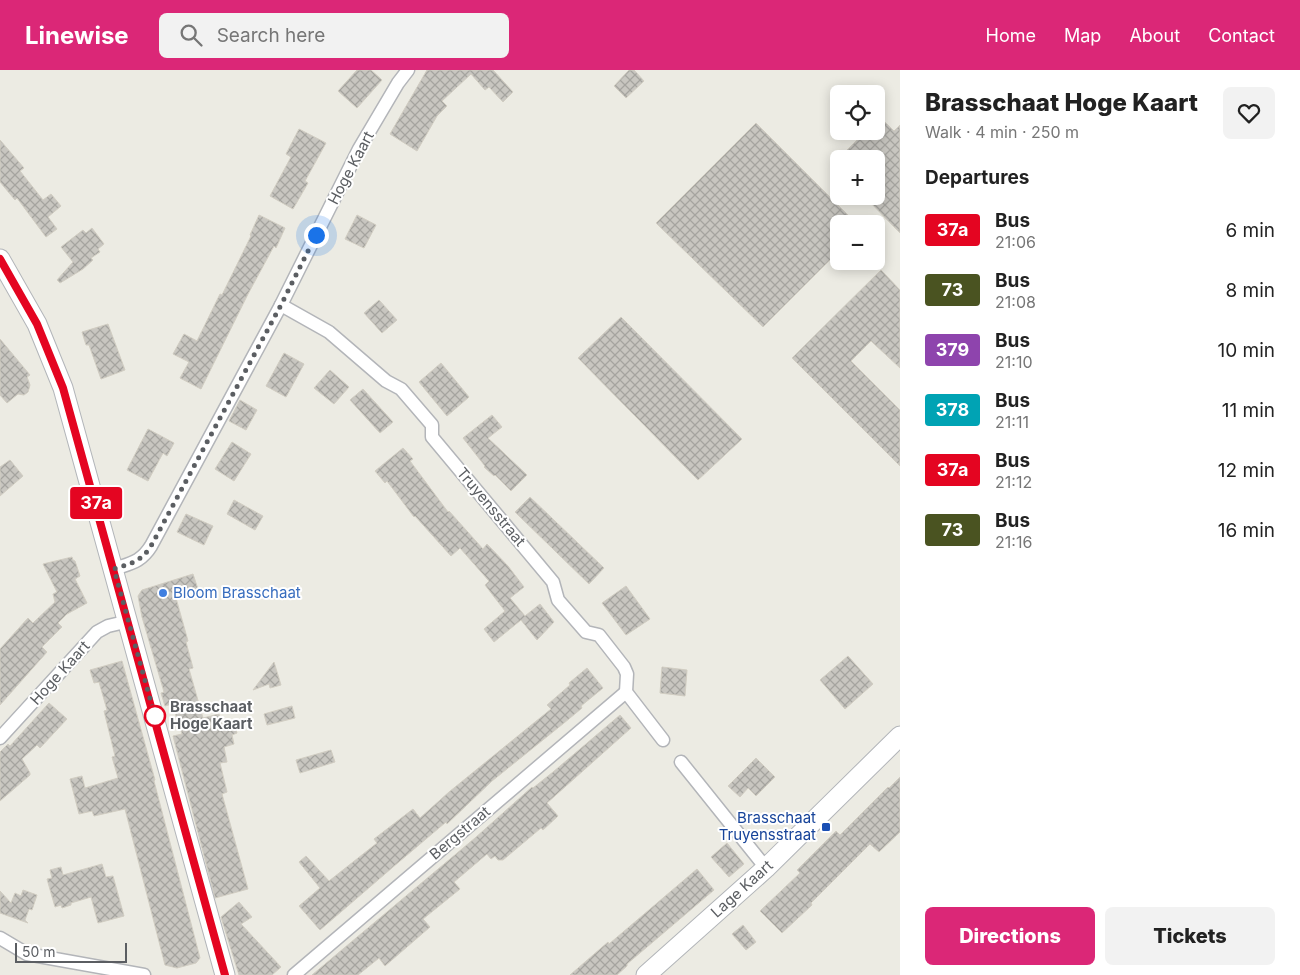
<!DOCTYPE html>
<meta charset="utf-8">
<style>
:root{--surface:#fff;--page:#f2f2f2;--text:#222;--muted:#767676;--accent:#db2777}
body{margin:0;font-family:Inter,sans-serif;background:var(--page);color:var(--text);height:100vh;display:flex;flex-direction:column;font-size:19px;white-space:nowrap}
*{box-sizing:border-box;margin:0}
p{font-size:16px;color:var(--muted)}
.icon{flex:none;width:28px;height:28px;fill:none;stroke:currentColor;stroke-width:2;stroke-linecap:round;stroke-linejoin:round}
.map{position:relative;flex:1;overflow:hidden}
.drawer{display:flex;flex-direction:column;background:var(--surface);width:400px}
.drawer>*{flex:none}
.badge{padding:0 10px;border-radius:4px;font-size:18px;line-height:32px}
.fabs{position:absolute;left:830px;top:15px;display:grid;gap:10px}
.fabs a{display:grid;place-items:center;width:55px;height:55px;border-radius:8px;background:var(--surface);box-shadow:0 2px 12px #0003;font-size:25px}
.scale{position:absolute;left:15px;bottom:12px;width:112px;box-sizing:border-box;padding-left:5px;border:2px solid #5b5e62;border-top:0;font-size:14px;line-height:18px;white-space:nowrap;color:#5b5e62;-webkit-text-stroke:4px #fff;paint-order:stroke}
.you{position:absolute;width:25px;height:25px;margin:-12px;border:4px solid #fff;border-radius:50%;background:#1a73e8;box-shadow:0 0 0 8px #1a73e833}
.map>.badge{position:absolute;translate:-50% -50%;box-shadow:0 0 0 2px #fff}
h2{padding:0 25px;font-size:19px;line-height:45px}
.round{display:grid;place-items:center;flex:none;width:52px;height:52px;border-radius:8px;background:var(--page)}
.summary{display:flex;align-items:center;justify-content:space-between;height:85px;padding:0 25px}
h1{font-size:24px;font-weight:800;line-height:38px}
.action{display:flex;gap:10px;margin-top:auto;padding:10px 25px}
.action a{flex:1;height:58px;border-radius:8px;background:var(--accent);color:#fff;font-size:20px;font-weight:800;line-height:58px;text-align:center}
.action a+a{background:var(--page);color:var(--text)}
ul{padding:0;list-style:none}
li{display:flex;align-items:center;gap:15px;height:60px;padding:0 25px}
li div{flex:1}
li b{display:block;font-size:19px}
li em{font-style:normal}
li .badge{min-width:55px;font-weight:700;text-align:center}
header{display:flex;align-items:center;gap:30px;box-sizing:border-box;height:70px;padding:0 25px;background:var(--accent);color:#fff}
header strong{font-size:24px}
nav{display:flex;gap:28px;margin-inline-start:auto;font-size:18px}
.search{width:350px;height:45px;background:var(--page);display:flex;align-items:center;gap:12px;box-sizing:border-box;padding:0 18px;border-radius:8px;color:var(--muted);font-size:19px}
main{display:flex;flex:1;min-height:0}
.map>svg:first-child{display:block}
.building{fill:url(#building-cross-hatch);stroke:#d1cdc2}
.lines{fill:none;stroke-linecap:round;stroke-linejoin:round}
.street-casing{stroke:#b3b5b9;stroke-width:15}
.secondary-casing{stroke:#b2b5b9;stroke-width:21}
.street{stroke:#fff;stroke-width:12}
.secondary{stroke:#fff;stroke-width:19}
.line-casing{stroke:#fff;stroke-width:11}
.line{stroke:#e40521;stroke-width:8}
.walk{stroke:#5b5e62;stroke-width:5;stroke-dasharray:0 9}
.shop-dot{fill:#3f7fe0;stroke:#fff;stroke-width:2}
.stop-dot{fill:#fff;stroke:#e40521;stroke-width:2.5}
.transit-dot{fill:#1a4fb4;stroke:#fff;stroke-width:2}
.labels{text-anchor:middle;stroke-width:4;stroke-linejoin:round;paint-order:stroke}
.street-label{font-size:15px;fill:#5b5e62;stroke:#fff}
.shop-label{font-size:15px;fill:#366cbe;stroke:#fff;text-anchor:start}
.stop-label{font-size:15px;font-weight:bold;fill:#5b5e62;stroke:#fff;text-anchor:start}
.transit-label{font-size:15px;fill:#164399;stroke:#fff;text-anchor:end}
</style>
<header>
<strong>Linewise</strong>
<div class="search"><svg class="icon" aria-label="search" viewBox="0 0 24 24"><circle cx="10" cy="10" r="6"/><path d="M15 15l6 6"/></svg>Search here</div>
<nav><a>Home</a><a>Map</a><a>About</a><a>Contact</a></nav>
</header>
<main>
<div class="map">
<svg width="900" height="905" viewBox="0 0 900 905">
<defs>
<pattern id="building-cross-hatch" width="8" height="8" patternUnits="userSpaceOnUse" patternTransform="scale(1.25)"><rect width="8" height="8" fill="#c8c6c0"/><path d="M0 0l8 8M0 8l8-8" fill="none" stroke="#a5a49f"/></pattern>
</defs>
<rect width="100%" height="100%" fill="#ecebe3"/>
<g class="building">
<path d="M357 0H371L382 10 357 38 338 21Z"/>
<path d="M427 0H493L513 22 503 32 489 17 485 20 471 4 442 31 447 36 437 46 417 81 390 64Z"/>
<path d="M629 0H634L644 11 626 28 614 16Z"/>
<path d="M876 43 894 61 900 55V163L864 126H876V89H838L866 61H876Z"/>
<path d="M756 53 857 154H839V181L763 257 656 153Z"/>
<path d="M299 59 326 73 305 111 308 113 293 139 270 126 291 87 286 84Z"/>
<path d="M0 70 24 98 20 101 43 130 51 124 61 136 48 147 57 159 46 167 17 128 15 130 0 112Z"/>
<path d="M259 145 285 158 276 178 274 176 248 224 201 319 180 308 189 292 173 284 184 264 197 271 220 224 222 225 251 166 250 165Z"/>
<path d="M357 145 376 155 364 178 345 169Z"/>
<path d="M92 158 104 174 98 179 100 182 91 188 93 190 83 199 60 213 57 210 73 192 61 177 83 160 86 163Z"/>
<path d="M881 200 900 220V298L871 271 851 291 900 340V396L792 288Z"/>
<path d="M379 230 397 250 382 263 364 243Z"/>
<path d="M621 247 742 369 698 410 578 288Z"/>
<path d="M108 254 125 300 101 309 89 275H86L82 262Z"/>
<path d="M0 269 30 305 27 307 30 315 28 322 24 325 18 324 7 333 0 325Z"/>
<path d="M284 283 304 294 286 327 266 316Z"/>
<path d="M441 293 469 327 447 346 419 312Z"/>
<path d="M330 300 349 317 334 334 314 318Z"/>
<path d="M363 319 393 352 380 363 350 330Z"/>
<path d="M240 330 257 340 246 360 229 351Z"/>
<path d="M492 345 502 357 488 368 527 405 511 421 495 405 494 406 484 397 485 396 463 368Z"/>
<path d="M148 359 174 373 167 386 163 383 148 411 127 400Z"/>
<path d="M232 372 251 384 234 411 215 399Z"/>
<path d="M403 378 413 389 410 391 448 442 449 441 483 479 487 474 508 496 524 517 510 528 525 546 540 534 554 552 537 570 521 550 494 572 484 559 505 541 485 515 489 511 460 478 451 486 415 446 414 447 387 411 385 413 375 401Z"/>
<path d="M10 390 23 406 0 426V397Z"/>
<path d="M530 427 604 498 589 514 515 442Z"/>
<path d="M234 430 263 446 255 460 227 444Z"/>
<path d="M186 444 213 456 204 475 177 462Z"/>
<path d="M72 487 73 490 75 491 80 506 75 509 87 533 67 544 58 553 62 557 42 577 47 582 0 635V579L28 548 33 553 55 532 53 524 57 522 43 494Z"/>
<path d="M193 504 198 519 177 526 176 528 188 571 186 572 193 598 189 599 203 648 219 644 221 653 233 650 237 663 232 665 234 674 224 677 227 692 220 693 227 722 222 724 248 819 215 828 173 666 182 664 172 634 165 636 161 623 164 622 142 547 138 526 142 520Z"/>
<path d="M626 516 650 549 626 565 602 533Z"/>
<path d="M848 586 873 614 845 639 820 610Z"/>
<path d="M122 591 155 710 154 711 200 888 196 893 177 898 165 895 125 739 94 746 92 741 79 744 70 709 82 706 85 718 118 708 112 687 115 686 104 641 107 640 99 612 94 613 90 600Z"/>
<path d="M274 592 281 615 270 618 269 614 253 620Z"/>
<path d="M662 597 687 600 685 626 660 623Z"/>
<path d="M587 598 603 618 581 636 582 638 564 653 492 711 447 754 446 752 393 797 320 860 299 836 320 818 299 792 306 786 329 811 377 773 374 769 413 739 420 748 449 722 551 639 547 635 570 615 569 613Z"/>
<path d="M49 633 67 649 40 678 37 675 22 689 30 703V705L0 731V682L8 674 10 676Z"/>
<path d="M292 636 295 648 267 655 264 644Z"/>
<path d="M620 645 631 658 547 733 558 746 543 760 541 758 503 790H498L495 786 491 789 487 784 454 812 460 819 423 849 430 857 385 896 379 888 358 905H312L475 768 532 717 533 718 553 702Z"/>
<path d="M331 680 335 692 300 703 296 690Z"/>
<path d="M756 688 775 707 756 726 748 718 740 727 728 716Z"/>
<path d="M900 707V762L879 782 870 774 811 833 812 835 782 863 760 841 800 803 797 800 836 761 840 765 888 717 889 718Z"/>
<path d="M727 773 744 794 729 807 711 787Z"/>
<path d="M102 794 106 807 113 806 124 846 98 853 91 827 71 833V835L62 838 61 835 55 837 47 809 52 808 50 800 61 797 63 805Z"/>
<path d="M697 799 714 820 627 894V896L617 905H570L608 872 609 874Z"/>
<path d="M23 820 37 825 32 840 29 839 25 850 28 853 0 843V821L11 833 15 823 21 826Z"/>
<path d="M239 832 252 847 241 854 281 897 272 905H239L221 847Z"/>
<path d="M743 855 756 872 746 880 732 864Z"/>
</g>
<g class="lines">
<defs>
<g id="street">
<path d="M281 235 329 262 386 311 401 319 432 355V367L553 512 558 530 586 562 599 565 624 597 627 604 626 622 663 670"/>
<path d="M114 499C131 493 141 492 151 476L281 235 359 79 398 13 408 0"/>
<path d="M0 668 97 562 108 556 129 551"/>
<path d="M681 692 766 798"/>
<path d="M0 868 27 884 144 905"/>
<path d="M294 905 626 622"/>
</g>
<g id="secondary">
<path d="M0 189 37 254 63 318 225 905"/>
<path d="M646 905 766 798 900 666"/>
</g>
</defs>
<use href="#street" class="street-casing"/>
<use href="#secondary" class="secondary-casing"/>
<use href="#street" class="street"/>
<use href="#secondary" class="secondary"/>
</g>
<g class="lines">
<defs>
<path id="line" d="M0 189 37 254 63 318 225 905"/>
</defs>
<use href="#line" class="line-casing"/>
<use href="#line" class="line"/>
<path class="walk" d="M155 646 156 650 114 499C131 493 141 492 151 476L281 235 316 165"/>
</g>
<circle class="shop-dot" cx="163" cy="523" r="5"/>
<circle class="stop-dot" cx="155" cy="646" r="10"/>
<rect class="transit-dot" x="821" y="752" width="10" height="10" rx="2.5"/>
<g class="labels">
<g class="street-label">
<text transform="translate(351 98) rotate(-62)" y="5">Hoge Kaart</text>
<text transform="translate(491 437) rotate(50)" y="5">Truyensstraat</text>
<text transform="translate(60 603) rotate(-48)" y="5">Hoge Kaart</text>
<text transform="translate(460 763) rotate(-40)" y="5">Bergstraat</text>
<text transform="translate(742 819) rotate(-42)" y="5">Lage Kaart</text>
</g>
<g class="shop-label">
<text x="173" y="528">Bloom Brasschaat</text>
</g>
<g class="stop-label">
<text x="170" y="642">Brasschaat<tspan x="170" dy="17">Hoge Kaart</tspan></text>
</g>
<g class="transit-label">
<text x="816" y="753">Brasschaat<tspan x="816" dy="17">Truyensstraat</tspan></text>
</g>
</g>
</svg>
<div class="fabs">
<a><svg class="icon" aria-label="locate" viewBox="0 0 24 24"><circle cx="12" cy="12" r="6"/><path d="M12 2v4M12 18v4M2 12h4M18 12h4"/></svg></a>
<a>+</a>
<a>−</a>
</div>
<div class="scale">50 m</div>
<div class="you" style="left:316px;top:165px"></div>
<b class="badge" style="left:96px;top:433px;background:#e40521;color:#fff">37a</b>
</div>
<section class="drawer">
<div class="summary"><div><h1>Brasschaat Hoge Kaart</h1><p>Walk · 4 min · 250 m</p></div><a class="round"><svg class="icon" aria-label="heart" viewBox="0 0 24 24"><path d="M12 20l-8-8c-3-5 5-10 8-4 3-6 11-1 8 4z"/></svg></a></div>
<h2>Departures</h2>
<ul>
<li><span class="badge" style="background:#e40521;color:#fff">37a</span><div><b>Bus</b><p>21:06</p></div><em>6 min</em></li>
<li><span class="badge" style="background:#4a5321;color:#fff">73</span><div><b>Bus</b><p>21:08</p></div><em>8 min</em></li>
<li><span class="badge" style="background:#8e44ad;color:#fff">379</span><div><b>Bus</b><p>21:10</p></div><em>10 min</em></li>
<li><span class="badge" style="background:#00a3b4;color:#fff">378</span><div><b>Bus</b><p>21:11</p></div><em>11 min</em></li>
<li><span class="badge" style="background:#e40521;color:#fff">37a</span><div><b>Bus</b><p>21:12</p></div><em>12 min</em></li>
<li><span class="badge" style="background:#4a5321;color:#fff">73</span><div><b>Bus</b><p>21:16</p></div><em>16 min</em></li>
</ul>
<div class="action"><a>Directions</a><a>Tickets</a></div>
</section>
</main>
